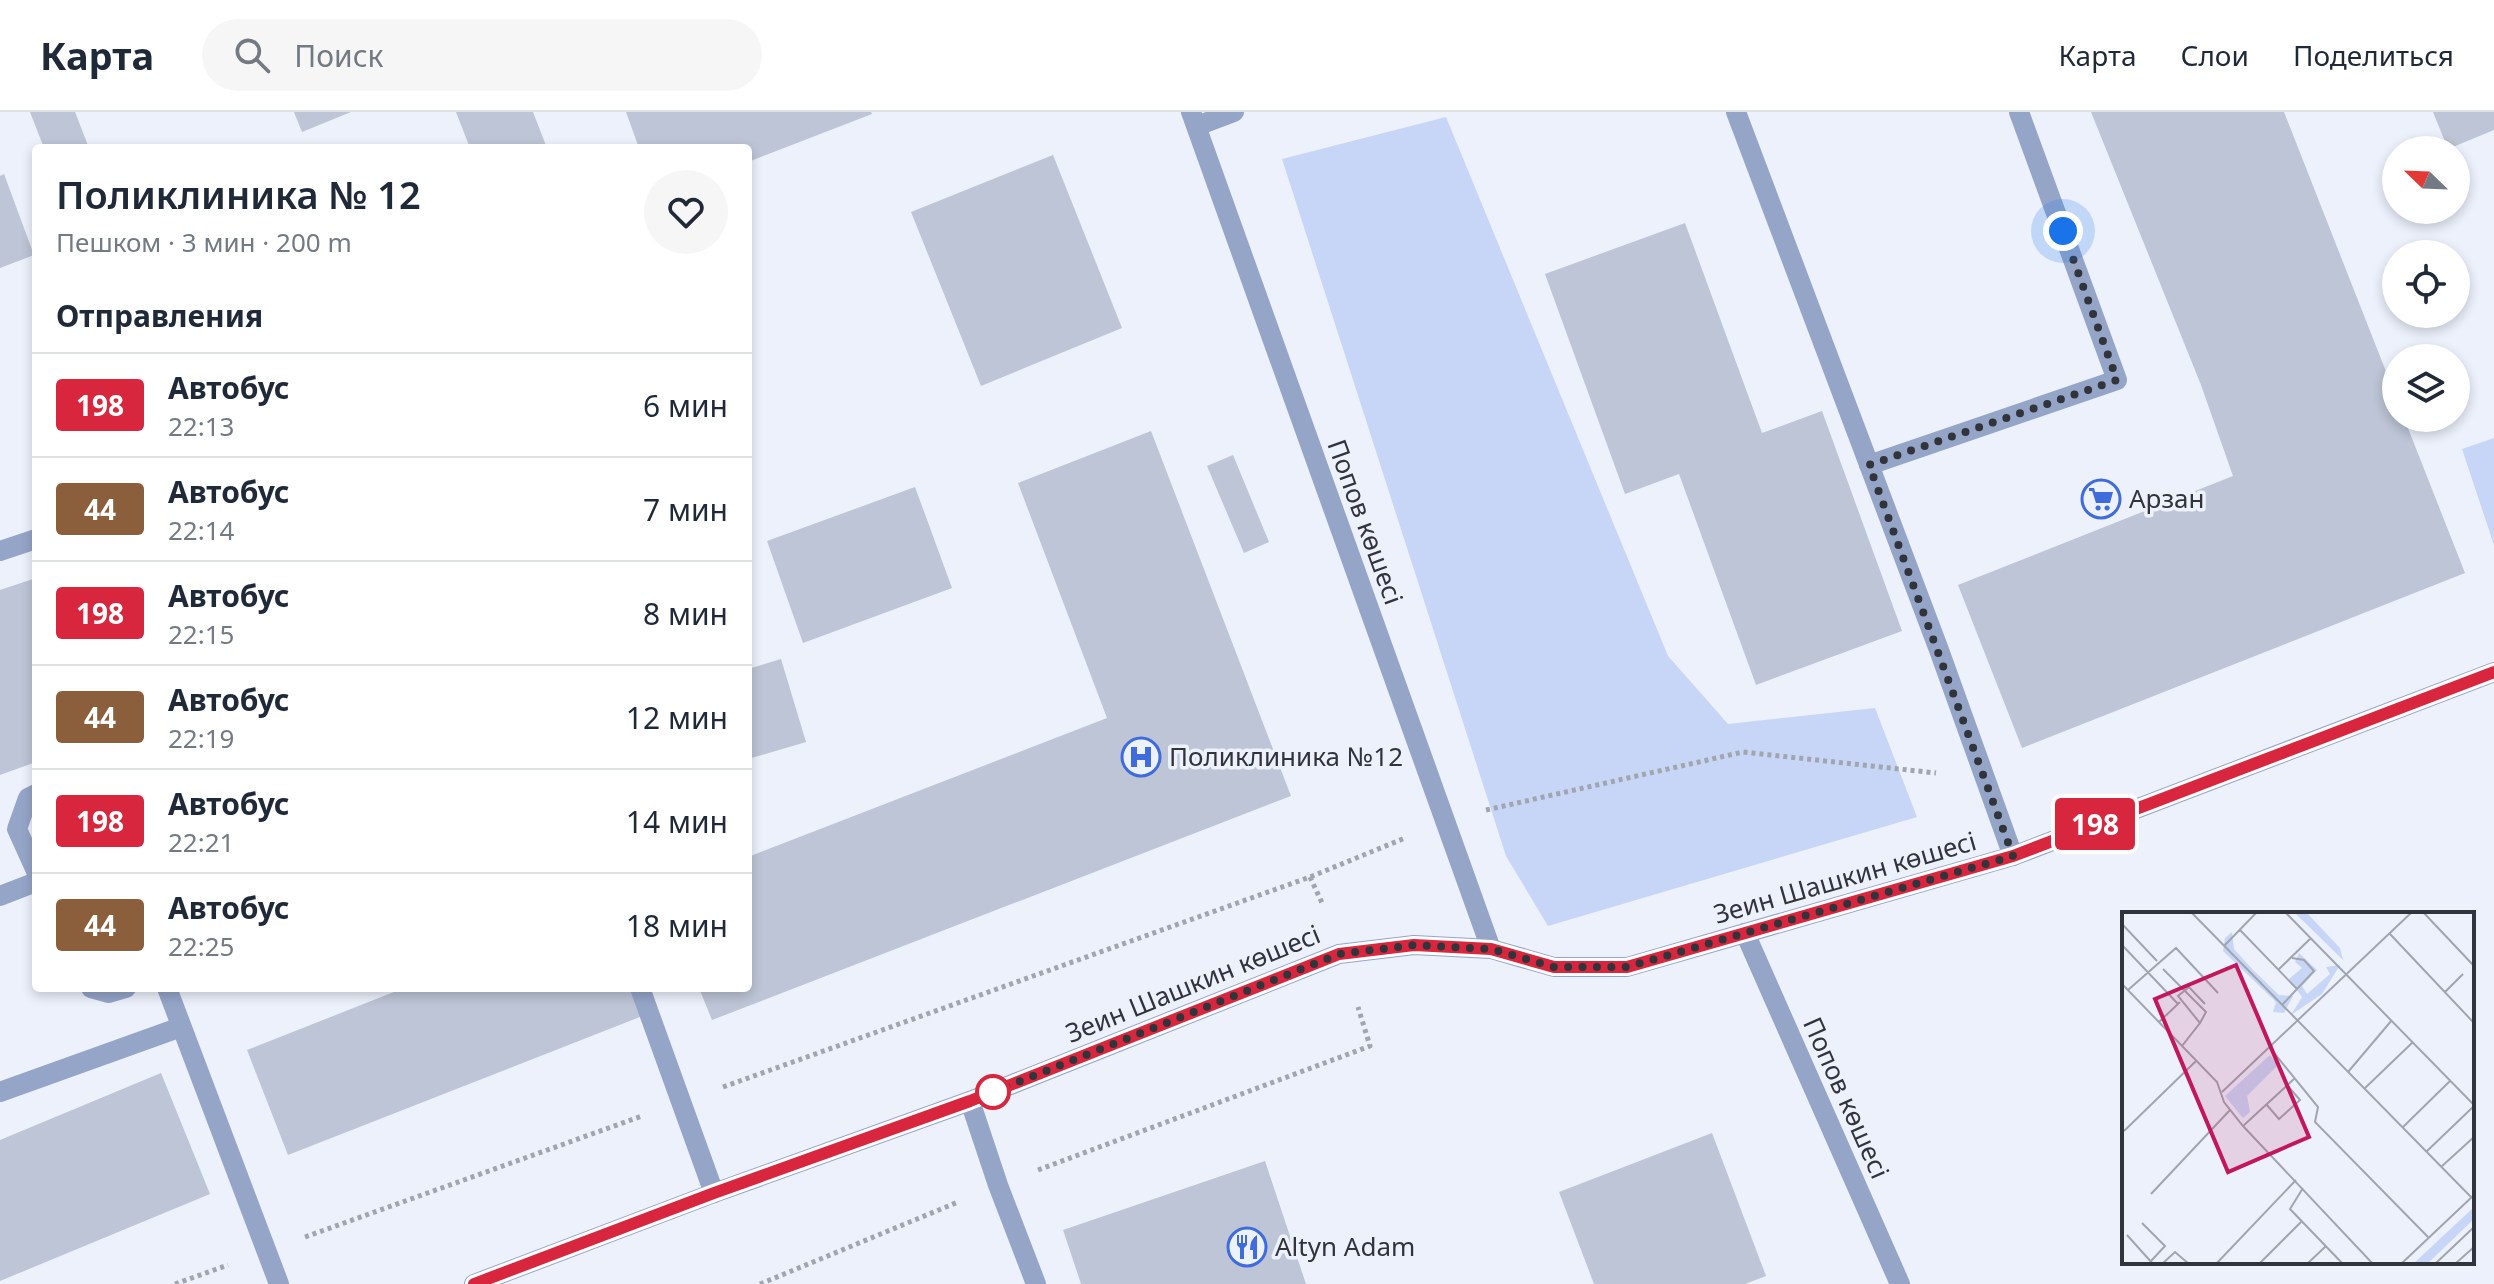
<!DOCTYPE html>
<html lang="ru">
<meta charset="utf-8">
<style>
:root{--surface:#fff;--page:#f6f6f7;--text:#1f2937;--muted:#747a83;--line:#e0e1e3}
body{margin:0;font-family:"Noto Sans",sans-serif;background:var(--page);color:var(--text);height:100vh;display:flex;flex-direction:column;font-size:30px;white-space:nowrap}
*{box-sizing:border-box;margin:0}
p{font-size:26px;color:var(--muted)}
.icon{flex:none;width:44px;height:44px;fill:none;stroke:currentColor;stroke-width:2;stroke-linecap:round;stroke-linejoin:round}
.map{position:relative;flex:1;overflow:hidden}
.sheet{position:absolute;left:32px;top:32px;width:720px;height:848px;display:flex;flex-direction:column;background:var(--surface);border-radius:8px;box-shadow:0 4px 12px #0003}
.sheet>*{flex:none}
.badge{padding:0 16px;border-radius:6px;font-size:28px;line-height:52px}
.needle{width:52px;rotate:293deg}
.tools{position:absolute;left:2382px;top:24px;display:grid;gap:16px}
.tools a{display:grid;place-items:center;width:88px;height:88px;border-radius:50%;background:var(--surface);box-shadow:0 4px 12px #0003;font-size:40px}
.you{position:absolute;width:40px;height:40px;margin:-20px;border:6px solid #fff;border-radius:50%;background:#1a73e8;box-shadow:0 0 0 12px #1a73e833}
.map>.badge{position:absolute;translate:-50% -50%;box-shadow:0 0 0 4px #fff}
h2{padding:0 24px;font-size:30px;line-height:72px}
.round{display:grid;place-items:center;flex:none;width:84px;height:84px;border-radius:42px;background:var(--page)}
.overview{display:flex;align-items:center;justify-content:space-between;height:136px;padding:0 24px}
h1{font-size:38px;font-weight:600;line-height:60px}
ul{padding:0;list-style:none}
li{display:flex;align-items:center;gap:24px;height:104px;padding:0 24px;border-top:2px solid var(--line)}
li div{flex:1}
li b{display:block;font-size:30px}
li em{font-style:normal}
li .badge{min-width:88px;font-weight:700;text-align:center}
header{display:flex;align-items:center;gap:48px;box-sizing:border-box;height:112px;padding:0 40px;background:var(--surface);border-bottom:2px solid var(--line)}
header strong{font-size:38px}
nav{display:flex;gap:44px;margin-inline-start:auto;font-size:28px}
.search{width:560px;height:72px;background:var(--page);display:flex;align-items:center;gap:20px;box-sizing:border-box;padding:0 28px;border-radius:44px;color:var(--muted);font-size:30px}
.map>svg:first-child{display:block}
.green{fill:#c7d6f6}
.building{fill:#bdc5d6}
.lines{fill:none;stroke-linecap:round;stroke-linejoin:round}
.path{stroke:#a0a5ae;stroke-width:5;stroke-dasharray:4 4;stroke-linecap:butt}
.minor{stroke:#95a5c8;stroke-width:20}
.line-casing{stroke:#fff;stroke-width:18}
.line{stroke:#d7263d;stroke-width:12}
.walk{stroke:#31343b;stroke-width:8;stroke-dasharray:0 14.4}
.stop-dot{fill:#fff;stroke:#d7263d;stroke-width:4}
.labels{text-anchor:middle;stroke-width:7;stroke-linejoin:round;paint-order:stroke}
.poi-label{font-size:26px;fill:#31343b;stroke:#ecf1fc;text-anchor:start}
.street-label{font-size:26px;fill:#31343b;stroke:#ecf1fc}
.inset-road{fill:none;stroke:#a1a5af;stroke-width:2}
.view{fill:#c2185b;fill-opacity:0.15;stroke:#c2185b;stroke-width:4}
.inset-edge{fill:none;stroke:#31343b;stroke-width:4}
</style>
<header>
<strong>Карта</strong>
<div class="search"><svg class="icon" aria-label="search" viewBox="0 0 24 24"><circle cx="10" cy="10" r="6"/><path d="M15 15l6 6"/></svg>Поиск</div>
<nav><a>Карта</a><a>Слои</a><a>Поделиться</a></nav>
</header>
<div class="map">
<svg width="2494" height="1172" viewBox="0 0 2494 1172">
<rect width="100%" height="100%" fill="#ecf1fc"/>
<g class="green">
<path d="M1446 5 1668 544 1728 612 1875 596 1917 705 1548 814 1506 744 1282 47Z"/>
<path d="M2494 326V433L2462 337Z"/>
</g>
<g class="building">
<path d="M30 0H75L89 36H44Z"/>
<path d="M294 0H351L302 20Z"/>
<path d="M456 0H533L547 36H470Z"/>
<path d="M626 0H871L872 2 748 50V36H639Z"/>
<path d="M2091 0H2284L2396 285V306H2404L2465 461 2022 636 1958 473 2233 364 2201 273Z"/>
<path d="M2433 0H2494V18L2448 37Z"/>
<path d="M1053 43 1122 216 981 274 911 100Z"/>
<path d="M4 62 34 143 0 156V64Z"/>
<path d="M1685 111 1762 321 1822 299 1902 519 1756 573 1679 362 1625 382 1545 162Z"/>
<path d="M1151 319 1291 684 712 908 699 876H748V745L1107 606 1018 371Z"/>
<path d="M1233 343 1269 430 1244 441 1207 354Z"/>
<path d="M915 375 952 476 803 531 767 429Z"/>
<path d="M36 466V650L0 663V478Z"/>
<path d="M781 547 806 630 748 647V557Z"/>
<path d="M404 876H634L645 903 288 1043 247 938Z"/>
<path d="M161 961 210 1082 0 1169V1028Z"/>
<path d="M1712 1021 1766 1164 1745 1172H1594L1559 1080Z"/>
<path d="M1265 1049 1306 1172H1081L1063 1118Z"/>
</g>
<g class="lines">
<g class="path">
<path d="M1486 698 1743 640 1936 661"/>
<path d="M1310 765 1323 793"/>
<path d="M723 975 1310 765 1405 726"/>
<path d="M1038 1058 1370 934 1358 895"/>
<path d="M305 1125 642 1004"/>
<path d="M175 1172 228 1153"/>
<path d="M760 1172 958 1090"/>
</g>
<g class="minor">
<path d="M1191 0 1491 837"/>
<path d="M1736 0 1939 538 2013 744"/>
<path d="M1197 14 1234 0"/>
<path d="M1869 353 2117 268 2019 0"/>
<path d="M0 439 36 427"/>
<path d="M36 682 28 686 17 717 36 759"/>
<path d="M0 784 36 770"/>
<path d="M1745 821 1900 1172"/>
<path d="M91 876 109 881 126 876"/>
<path d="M167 876 279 1172"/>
<path d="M640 876 714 1081"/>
<path d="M0 980 181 915"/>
<path d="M970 989 998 1073 1036 1172"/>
<path d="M474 1172 714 1081 970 989 1339 842 1414 833 1491 837 1554 855H1627L2013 744 2494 560"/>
</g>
</g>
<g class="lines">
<defs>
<path id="line" d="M474 1172 714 1081 970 989 1339 842 1414 833 1491 837 1554 855H1627L2013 744 2494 560"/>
</defs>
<use href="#line" class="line-casing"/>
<use href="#line" class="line"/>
<path class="walk" d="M993 980 1339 842 1414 833 1491 837 1554 855H1627L2013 744 1869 353 2117 268 2063 119"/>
</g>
<defs>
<symbol id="supermarket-ring" viewBox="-11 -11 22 22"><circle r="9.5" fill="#ecf1fc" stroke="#3f6bdc" stroke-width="1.5"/><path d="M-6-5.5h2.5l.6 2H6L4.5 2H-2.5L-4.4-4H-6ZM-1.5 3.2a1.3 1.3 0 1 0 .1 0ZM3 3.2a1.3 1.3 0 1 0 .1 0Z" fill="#3f6bdc"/></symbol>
<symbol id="hospital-ring" viewBox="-11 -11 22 22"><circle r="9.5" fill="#ecf1fc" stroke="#3f6bdc" stroke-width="1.5"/><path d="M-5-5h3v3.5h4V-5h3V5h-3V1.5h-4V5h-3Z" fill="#3f6bdc"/></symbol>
<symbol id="restaurant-ring" viewBox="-11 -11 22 22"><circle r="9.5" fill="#ecf1fc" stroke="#3f6bdc" stroke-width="1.5"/><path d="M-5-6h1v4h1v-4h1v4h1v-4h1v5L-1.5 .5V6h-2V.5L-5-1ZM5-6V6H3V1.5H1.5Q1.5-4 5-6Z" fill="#3f6bdc"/></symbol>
</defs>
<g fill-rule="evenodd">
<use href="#supermarket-ring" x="2079" y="365" width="44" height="44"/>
<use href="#hospital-ring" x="1119" y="623" width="44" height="44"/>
<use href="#restaurant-ring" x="1225" y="1113" width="44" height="44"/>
</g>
<circle class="stop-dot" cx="993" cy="980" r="16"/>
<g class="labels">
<g class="poi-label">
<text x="2129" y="396">Арзан</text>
<text x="1169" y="654">Поликлиника №12</text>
<text x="1275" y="1144">Altyn Adam</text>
</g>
<g class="street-label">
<text transform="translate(1365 410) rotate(70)" y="9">Попов көшесі</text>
<text transform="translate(1845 766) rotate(-16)" y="9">Зеин Шашкин көшесі</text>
<text transform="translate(1193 872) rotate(-22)" y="9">Зеин Шашкин көшесі</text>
<text transform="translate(1846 986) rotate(66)" y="9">Попов көшесі</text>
</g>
</g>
<g transform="translate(2122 800)">
<rect width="352" height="352" fill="#ecf1fc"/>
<path d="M172 0H184L218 36 221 48ZM110 20 112 37 131 58 157 83 171 84 162 101 151 100 154 90 101 39 103 26ZM177 41 195 58 180 74 185 82 208 62 204 55 218 53 200 82 169 103 180 85 167 67 180 56 173 50ZM148 143 156 153 125 184 128 200 121 206 103 184ZM352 295V307L305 352H291Z" fill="#c7d6f6"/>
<path class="inset-road" d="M69 0 350 286M163 0 352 193M301 0 352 54M0 12 35 49M118 18 175 77 160 93M268 22 352 111M0 33 56 92M102 34 135 0M170 46 182 48 192 59 175 77M41 57 84 100 78 111M156 58 189 26M0 72 95 170 102 190 121 214 251 352M6 78 54 36 96 81M323 80 341 62M37 110 58 90M60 134 78 111 56 84 67 75 83 92M148 136 196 195 193 210 306 325M226 160 270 108M242 177 291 130M100 180 290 0M144 192 157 207 178 188 165 173M121 214 172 167M280 216 329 168M2 219 74 149M304 240 352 194M319 255 352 225M181 276 168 297 221 352M29 282 108 198M20 311 43 334 29 349M5 323 31 352M40 352 53 340 67 352M94 352 174 268M137 352 179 310M185 352 204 334M279 352 352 283M313 352 352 315M333 352 352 335"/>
<path class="view" d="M114 53 187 225 106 260 33 87Z"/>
<rect width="352" height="352" class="inset-edge"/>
</g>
</svg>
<div class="tools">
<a><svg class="needle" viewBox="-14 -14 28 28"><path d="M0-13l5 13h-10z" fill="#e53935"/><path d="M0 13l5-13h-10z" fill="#747a83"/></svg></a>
<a><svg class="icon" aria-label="locate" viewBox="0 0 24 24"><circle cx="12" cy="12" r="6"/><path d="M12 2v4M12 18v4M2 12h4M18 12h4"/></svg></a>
<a><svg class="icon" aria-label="layers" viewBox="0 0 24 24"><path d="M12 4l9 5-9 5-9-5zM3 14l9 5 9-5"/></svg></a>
</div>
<div class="you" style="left:2063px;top:119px"></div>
<b class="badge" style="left:2095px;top:712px;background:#d7263d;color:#fff">198</b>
<section class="sheet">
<div class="overview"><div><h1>Поликлиника № 12</h1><p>Пешком · 3 мин · 200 m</p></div><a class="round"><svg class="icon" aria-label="heart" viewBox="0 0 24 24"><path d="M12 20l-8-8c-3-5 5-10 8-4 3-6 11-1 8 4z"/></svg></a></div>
<h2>Отправления</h2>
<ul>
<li><span class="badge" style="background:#d7263d;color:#fff">198</span><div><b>Автобус</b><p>22:13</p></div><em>6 мин</em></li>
<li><span class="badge" style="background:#8b5e3c;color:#fff">44</span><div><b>Автобус</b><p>22:14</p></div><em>7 мин</em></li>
<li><span class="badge" style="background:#d7263d;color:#fff">198</span><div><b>Автобус</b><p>22:15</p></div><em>8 мин</em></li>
<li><span class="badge" style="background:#8b5e3c;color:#fff">44</span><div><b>Автобус</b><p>22:19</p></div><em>12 мин</em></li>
<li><span class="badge" style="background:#d7263d;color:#fff">198</span><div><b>Автобус</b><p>22:21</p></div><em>14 мин</em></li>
<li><span class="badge" style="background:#8b5e3c;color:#fff">44</span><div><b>Автобус</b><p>22:25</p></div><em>18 мин</em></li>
</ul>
</section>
</div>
